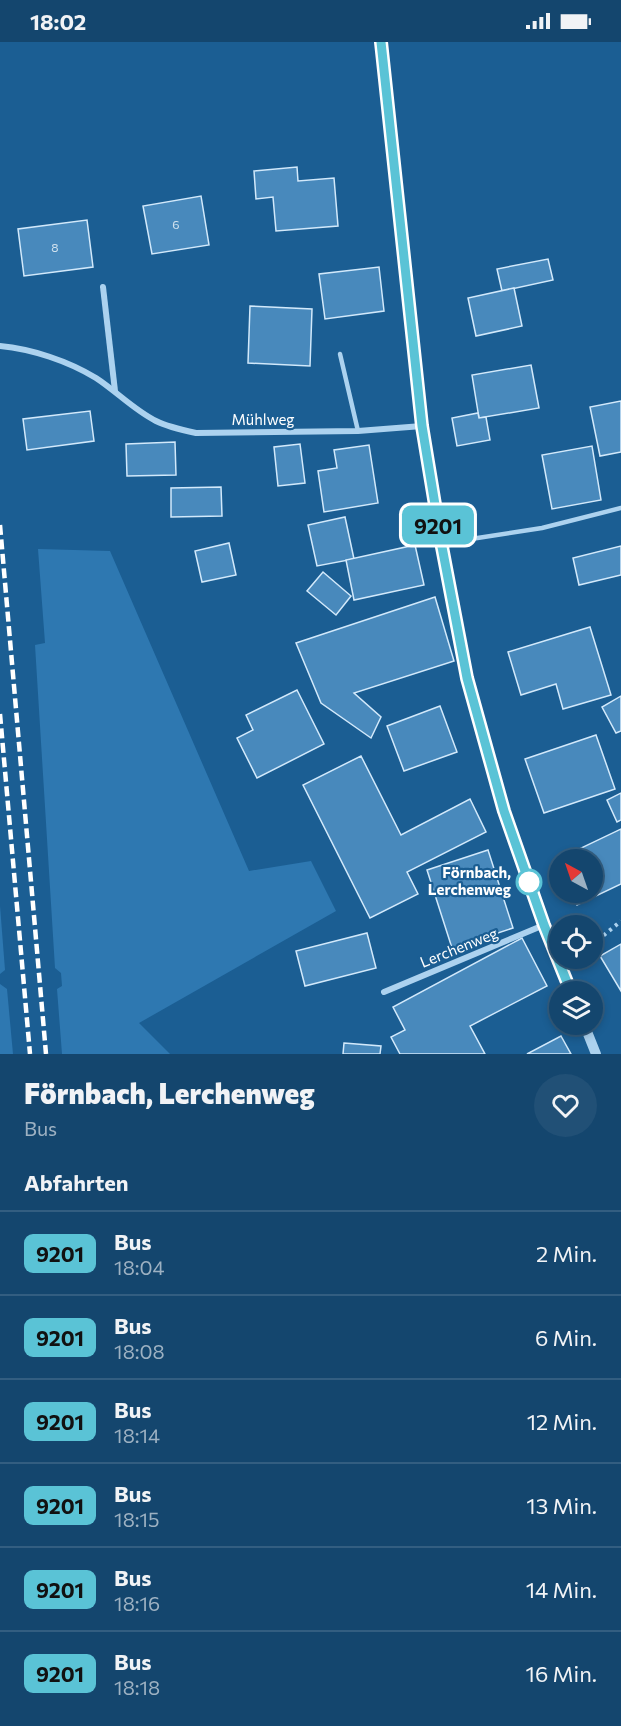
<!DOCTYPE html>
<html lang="de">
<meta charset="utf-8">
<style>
:root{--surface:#14466e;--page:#215076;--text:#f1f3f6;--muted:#9db1c2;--line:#335e81}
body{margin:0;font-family:Commissioner,sans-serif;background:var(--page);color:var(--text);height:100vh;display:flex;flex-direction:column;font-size:22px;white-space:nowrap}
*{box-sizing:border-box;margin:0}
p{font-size:20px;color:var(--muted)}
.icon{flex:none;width:33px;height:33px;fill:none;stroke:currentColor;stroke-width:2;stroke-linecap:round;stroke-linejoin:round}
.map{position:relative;height:1012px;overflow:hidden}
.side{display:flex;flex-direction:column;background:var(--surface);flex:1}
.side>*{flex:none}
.badge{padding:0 12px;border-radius:9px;font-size:21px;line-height:39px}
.needle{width:39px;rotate:320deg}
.buttons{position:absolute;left:549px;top:807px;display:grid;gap:12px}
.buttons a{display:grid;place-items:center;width:54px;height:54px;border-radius:50%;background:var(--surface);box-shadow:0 3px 9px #0003,0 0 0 2px var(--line);font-size:30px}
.map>.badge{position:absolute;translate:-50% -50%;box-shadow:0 0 0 3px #fff}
h2{padding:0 24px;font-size:22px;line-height:54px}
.round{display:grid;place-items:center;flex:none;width:63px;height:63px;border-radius:32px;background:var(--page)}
.headline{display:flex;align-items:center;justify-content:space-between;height:102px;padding:0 24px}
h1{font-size:28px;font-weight:800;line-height:45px}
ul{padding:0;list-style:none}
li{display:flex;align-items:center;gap:18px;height:84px;padding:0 24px;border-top:2px solid var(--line)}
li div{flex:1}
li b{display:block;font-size:22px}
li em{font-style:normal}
li .badge{min-width:66px;font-weight:700;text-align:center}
.status{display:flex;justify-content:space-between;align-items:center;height:42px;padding:0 30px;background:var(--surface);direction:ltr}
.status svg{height:16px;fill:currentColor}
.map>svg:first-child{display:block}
.green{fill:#2e78b1}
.building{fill:#4889bc;stroke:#d2e9fb;stroke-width:1.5}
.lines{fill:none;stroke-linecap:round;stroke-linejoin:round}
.path{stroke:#acd2ef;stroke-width:4;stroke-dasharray:3 4.5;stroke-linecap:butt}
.service{stroke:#acd2ef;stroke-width:4.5}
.minor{stroke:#acd2ef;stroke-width:6}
.tertiary{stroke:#acd2ef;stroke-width:10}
.rail{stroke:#fff;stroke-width:4.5;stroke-dasharray:10 4.5;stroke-linecap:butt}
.line-casing{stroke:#fff;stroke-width:14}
.line{stroke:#5ac3d6;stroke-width:9}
.stop-dot{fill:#fff;stroke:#5ac3d6;stroke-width:3}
.labels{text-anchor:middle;stroke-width:4.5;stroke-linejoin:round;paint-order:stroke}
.number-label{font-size:12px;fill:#d1e2ee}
.street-label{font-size:15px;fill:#fff;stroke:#1b5e93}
.stop-label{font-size:15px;font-weight:bold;fill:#fff;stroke:#1b5e93;text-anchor:end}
</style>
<div class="status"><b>18:02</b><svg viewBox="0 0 49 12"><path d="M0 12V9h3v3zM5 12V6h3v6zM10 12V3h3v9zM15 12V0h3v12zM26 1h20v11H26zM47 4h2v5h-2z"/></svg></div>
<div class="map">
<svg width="621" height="1012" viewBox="0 0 621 1012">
<rect width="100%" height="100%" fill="#1b5e93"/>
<g class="green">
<path d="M38 507 110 509 249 829 311 819 336 869 139 981 170 1012H62L57 947 62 944 61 931 55 926 35 603 45 601Z"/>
<path d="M0 864 5 928 0 932Z"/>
<path d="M0 942 7 947 13 1012H0Z"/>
</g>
<g class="building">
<path d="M297 125 298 139 334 136 338 184 276 189 273 155 256 157 254 129Z"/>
<path d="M201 154 209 203 152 212 143 164Z"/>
<path d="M87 178 93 225 24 234 18 187Z"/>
<path d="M548 217 553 238 502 249 497 227Z"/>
<path d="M379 225 384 269 325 277 319 232Z"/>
<path d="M514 246 522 284 476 294 468 256Z"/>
<path d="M250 264 312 267 310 324 248 321Z"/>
<path d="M531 323 539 366 479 376 472 333Z"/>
<path d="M621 359V410L600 414 590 365Z"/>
<path d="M90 369 94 399 27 408 23 377Z"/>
<path d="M478 371 479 376 486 375 490 398 457 404 452 376Z"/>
<path d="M175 400 176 433 127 434 126 402Z"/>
<path d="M300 402 305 441 278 444 274 405Z"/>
<path d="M369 403 378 461 324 470 318 429 337 426 334 408Z"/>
<path d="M592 404 601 458 552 467 542 413Z"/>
<path d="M221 445 222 474 171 475V446Z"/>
<path d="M345 475 354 517 317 524 308 483Z"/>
<path d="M229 501 236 533 202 540 195 509Z"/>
<path d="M415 503 424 543 354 558 346 518Z"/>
<path d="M621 504V533L579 543 573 516Z"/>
<path d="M323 530 351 554 336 573 307 549Z"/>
<path d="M435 555 454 619 354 651 381 675 371 696 321 661 296 601Z"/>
<path d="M590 585 611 653 563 667 556 642 521 653 508 610Z"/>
<path d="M297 648 324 702 257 736 237 696 253 688 246 673Z"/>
<path d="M621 654V689L616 691 602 665Z"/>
<path d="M440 664 457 710 404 729 387 684Z"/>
<path d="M596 693 615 747 544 771 525 717Z"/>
<path d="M361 714 401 793 470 757 486 790 407 830 418 852 370 876 303 743Z"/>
<path d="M621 751V778L617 780 607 758Z"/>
<path d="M621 787V842L577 863 571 850H592V818H560V826L556 818Z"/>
<path d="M488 808 513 886 452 906 427 828Z"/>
<path d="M367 891 376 926 305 944 296 909Z"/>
<path d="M522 896 547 944 470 984 485 1012H400L391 995 405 988 393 965Z"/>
<path d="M621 902V949L600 914Z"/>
<path d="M561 994 571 1012H527Z"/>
<path d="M344 1001 381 1004 380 1012H343Z"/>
</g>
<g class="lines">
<path class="path" d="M592 903 621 879"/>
<g class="service">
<path d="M340 312 358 389"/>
<path d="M442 505 471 497 542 486 621 466"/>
</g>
<g class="minor">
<path d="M103 245 115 349"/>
<path d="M0 304C32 307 68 319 96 336 116 349 134 368 156 379 168 385 182 388 196 391L358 389 422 384"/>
<path d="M384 950 544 883"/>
</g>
<g class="tertiary">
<path d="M381 0 422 384 442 505 467 636 504 769 544 883 571 950"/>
<path d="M584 982 596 1012"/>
</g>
<g class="rail">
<path d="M0 483 46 1012"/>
<path d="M0 672 30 1012"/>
</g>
</g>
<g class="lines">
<defs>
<path id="line" d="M381 0 422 384 442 505 467 636 504 769 544 883 571 950"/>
</defs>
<use href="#line" class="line-casing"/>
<use href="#line" class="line"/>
</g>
<circle class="stop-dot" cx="529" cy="840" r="12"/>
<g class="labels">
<g class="number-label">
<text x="176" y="187">6</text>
<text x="55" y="210">8</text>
</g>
<g class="street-label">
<text x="263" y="383">Mühlweg</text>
<text transform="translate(459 906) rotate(-22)" y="5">Lerchenweg</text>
</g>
<g class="stop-label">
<text x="511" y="836">Förnbach,<tspan x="511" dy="17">Lerchenweg</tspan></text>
</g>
</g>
</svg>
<div class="buttons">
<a><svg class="needle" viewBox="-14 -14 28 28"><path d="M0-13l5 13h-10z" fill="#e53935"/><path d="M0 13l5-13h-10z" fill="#9db1c2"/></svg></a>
<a><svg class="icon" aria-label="locate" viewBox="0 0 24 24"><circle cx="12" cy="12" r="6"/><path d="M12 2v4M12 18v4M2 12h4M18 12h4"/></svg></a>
<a><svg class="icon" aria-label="layers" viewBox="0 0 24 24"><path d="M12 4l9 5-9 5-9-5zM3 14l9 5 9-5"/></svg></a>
</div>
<b class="badge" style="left:438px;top:483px;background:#5ac3d6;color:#111">9201</b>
</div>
<section class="side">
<div class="headline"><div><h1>Förnbach, Lerchenweg</h1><p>Bus</p></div><a class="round"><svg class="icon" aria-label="heart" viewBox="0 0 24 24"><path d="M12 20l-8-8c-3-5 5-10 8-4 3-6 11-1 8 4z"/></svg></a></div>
<h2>Abfahrten</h2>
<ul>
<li><span class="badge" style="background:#5ac3d6;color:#111">9201</span><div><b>Bus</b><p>18:04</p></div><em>2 Min.</em></li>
<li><span class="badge" style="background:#5ac3d6;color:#111">9201</span><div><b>Bus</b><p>18:08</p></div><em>6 Min.</em></li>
<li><span class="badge" style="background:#5ac3d6;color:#111">9201</span><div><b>Bus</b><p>18:14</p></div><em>12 Min.</em></li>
<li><span class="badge" style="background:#5ac3d6;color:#111">9201</span><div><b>Bus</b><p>18:15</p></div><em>13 Min.</em></li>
<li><span class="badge" style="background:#5ac3d6;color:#111">9201</span><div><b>Bus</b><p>18:16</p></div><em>14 Min.</em></li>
<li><span class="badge" style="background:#5ac3d6;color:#111">9201</span><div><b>Bus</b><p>18:18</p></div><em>16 Min.</em></li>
</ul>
</section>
